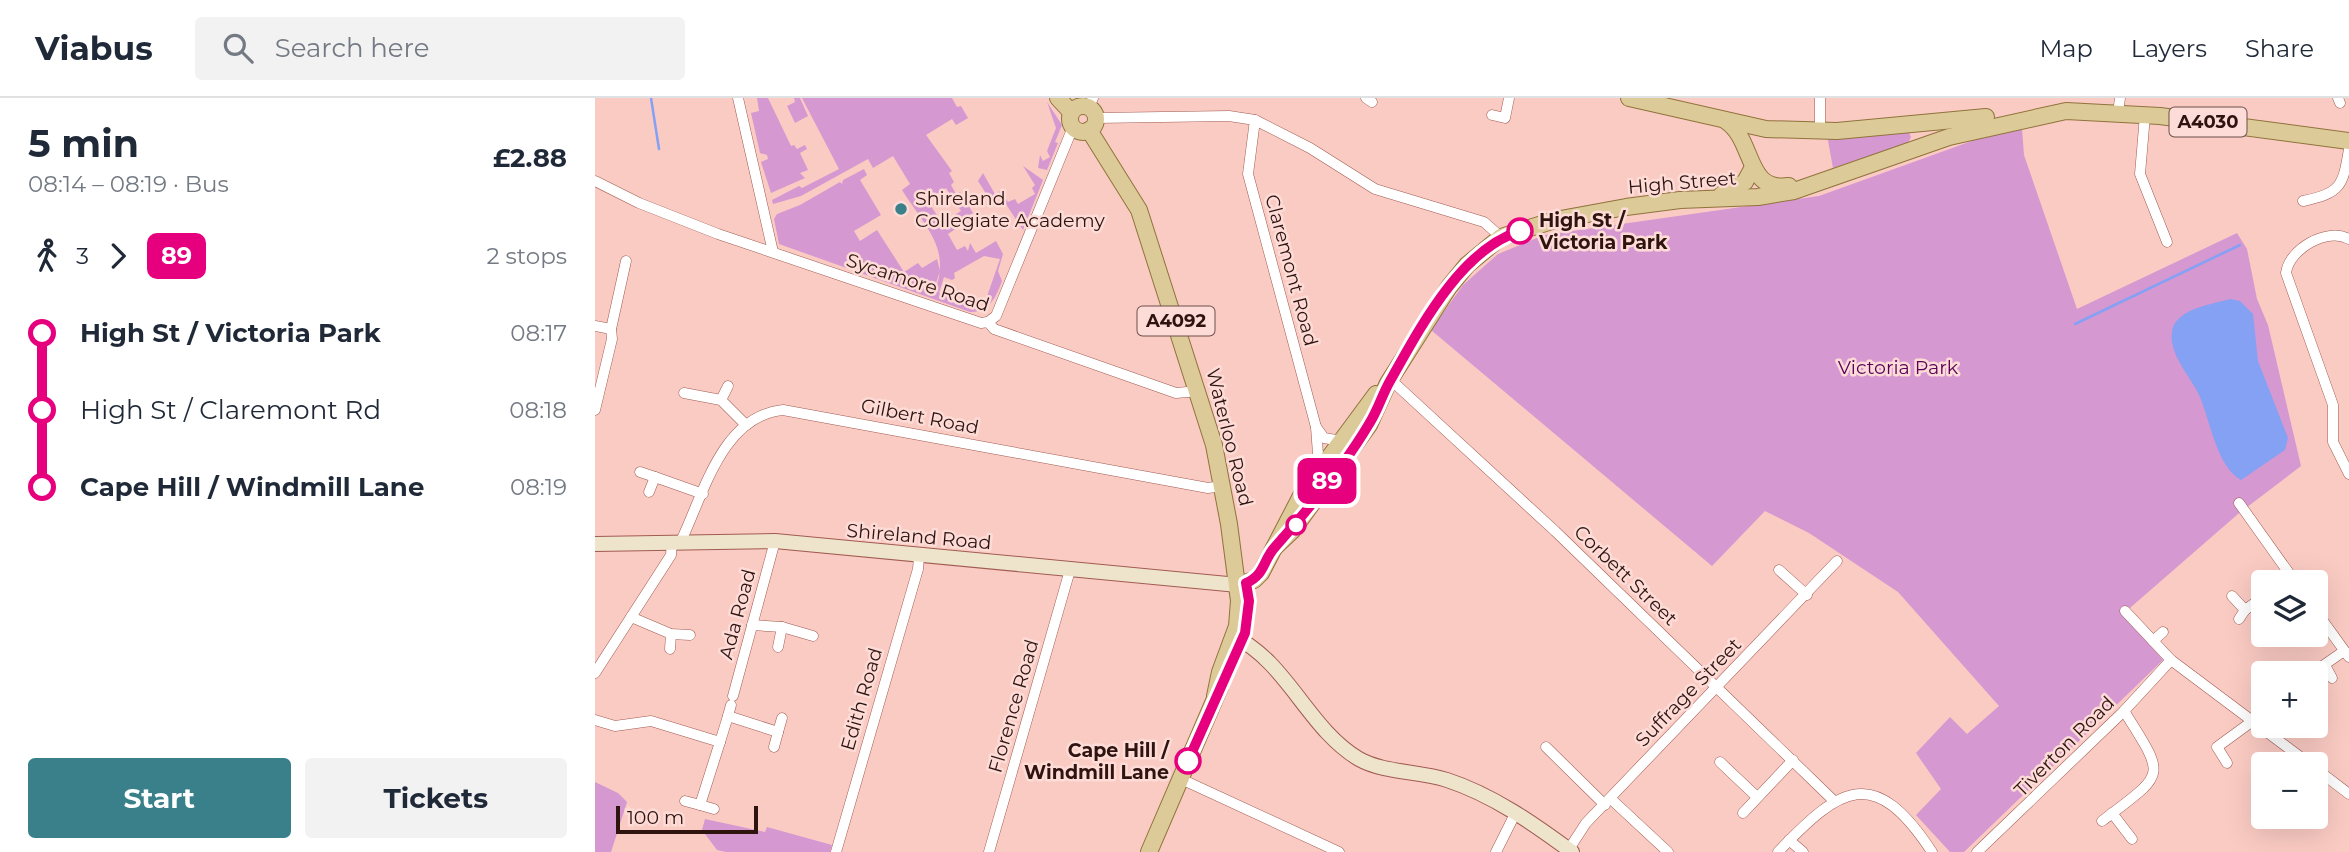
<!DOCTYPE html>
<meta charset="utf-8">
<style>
:root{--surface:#fff;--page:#f2f2f3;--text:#1f2937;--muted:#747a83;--line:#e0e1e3;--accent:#3a808b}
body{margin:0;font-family:Montserrat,sans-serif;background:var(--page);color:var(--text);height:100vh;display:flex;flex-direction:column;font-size:26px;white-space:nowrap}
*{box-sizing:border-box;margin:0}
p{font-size:23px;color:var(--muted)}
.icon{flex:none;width:38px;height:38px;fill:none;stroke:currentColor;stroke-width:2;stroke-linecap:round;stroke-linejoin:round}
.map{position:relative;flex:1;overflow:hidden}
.panel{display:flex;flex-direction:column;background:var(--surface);width:595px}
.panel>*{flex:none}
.badge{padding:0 14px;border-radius:10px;font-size:24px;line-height:46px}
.buttons{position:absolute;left:1656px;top:472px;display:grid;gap:14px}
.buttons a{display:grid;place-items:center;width:77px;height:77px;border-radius:7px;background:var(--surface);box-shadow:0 7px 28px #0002;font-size:35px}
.scale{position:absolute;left:21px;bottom:18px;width:142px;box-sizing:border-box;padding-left:7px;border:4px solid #2f130f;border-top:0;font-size:19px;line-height:24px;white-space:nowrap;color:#2f130f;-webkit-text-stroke:5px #fddcd7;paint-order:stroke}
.map>.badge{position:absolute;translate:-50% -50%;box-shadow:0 0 0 4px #fff}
.legs{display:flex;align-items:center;gap:10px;height:77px;padding:0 28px;font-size:23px}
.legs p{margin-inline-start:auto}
.overview{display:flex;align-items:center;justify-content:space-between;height:119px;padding:0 28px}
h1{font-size:38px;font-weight:700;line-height:52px}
.primary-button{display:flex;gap:14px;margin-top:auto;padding:14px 28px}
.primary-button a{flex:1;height:80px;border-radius:7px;background:var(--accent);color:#fff;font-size:28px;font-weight:700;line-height:80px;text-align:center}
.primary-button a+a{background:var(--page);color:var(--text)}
ul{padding:0 28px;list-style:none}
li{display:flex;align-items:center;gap:24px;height:77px;font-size:26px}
li i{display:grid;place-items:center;width:10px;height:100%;margin:0 9px;background:currentColor}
li i::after{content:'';width:18px;height:18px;margin:-9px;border:5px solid;border-radius:50%;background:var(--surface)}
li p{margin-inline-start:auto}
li:first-child i{background:linear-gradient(#0000 50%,currentColor 0)}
li:last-child i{background:linear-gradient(currentColor 50%,#0000 0)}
header{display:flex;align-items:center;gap:42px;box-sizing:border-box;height:98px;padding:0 35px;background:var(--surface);border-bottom:2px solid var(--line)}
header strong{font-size:33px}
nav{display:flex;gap:38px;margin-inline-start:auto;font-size:24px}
.search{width:490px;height:63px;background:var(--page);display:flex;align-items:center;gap:18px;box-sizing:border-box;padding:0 24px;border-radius:7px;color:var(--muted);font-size:26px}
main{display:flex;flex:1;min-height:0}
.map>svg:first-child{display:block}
.green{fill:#d698d1;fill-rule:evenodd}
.water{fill:#84a1f3}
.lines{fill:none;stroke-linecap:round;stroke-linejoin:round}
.stream{stroke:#84a1f3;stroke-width:2.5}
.street-casing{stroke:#a15b52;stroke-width:11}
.secondary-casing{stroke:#a15b52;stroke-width:16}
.primary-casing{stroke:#90733b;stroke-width:18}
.street{stroke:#fff;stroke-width:10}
.secondary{stroke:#eee4cb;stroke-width:14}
.primary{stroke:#dcca98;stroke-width:16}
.line-1-casing{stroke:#fff;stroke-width:16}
.line-1{stroke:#e6007e;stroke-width:10}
.poi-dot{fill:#3a808b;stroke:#fddcd7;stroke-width:2.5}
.stop-1-dot{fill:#fff;stroke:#e6007e;stroke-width:3.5}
.labels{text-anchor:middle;stroke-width:5;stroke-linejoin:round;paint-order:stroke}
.shield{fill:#fddcd7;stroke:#6d4f4b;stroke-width:2}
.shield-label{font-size:18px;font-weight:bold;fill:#2f130f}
.street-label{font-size:19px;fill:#2f130f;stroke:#fddcd7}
.poi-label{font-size:19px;fill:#2f130f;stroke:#fddcd7;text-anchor:start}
.stop-label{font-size:19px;font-weight:bold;fill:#2f130f;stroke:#fddcd7;text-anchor:start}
.park-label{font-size:19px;fill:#5a025a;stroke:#fddcd7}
</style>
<header>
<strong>Viabus</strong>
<div class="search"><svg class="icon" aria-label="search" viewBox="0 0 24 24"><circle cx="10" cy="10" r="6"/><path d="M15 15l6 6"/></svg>Search here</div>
<nav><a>Map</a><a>Layers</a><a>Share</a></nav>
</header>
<main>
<section class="panel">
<div class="overview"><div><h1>5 min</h1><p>08:14 – 08:19 · Bus</p></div><b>£2.88</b></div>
<div class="legs"><svg class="icon" aria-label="walk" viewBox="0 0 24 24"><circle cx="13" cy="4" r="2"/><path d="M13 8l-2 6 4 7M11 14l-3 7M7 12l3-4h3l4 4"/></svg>3<svg class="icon" aria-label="forward" viewBox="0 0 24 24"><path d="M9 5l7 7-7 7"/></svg><b class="badge" style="background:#e6007e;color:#fff">89</b><p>2 stops</p></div>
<ul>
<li><i style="color:#e6007e"></i><b>High St / Victoria Park</b><p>08:17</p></li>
<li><i style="color:#e6007e"></i><span>High St / Claremont Rd</span><p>08:18</p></li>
<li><i style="color:#e6007e"></i><b>Cape Hill / Windmill Lane</b><p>08:19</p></li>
</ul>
<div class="primary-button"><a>Start</a><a>Tickets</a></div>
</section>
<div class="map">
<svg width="1754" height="754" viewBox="0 0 1754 754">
<rect width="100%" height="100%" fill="#facbc3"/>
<g class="green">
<path d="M162 0H173L196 48 199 47 202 51 210 47 212 51 205 55 213 72 205 75 210 80 176 95 166 64 173 61 172 57 165 55 156 15 164 13Z"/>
<path d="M199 0H205L213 18 200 25 192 8 200 4Z"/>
<path d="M207 0H357L362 9 366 8 373 20 361 27 357 21 331 37 357 73 354 75 359 84 356 87 361 96 365 94 378 115 363 124 365 128 353 136 362 152 370 148 373 153 375 145 381 155 401 143 408 156 403 173 407 183C401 199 394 215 375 214L184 146 179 121 182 116 205 107 245 84 247 86 248 82 269 71 272 77 265 82 286 117 259 133 265 143 282 132 309 174 323 165 327 170 342 161 345 173 341 185 329 181 326 190 340 193C356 150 331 130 307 92L315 86 298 58 278 70 273 61 206 98 178 106 177 102 204 88 207 90 244 71ZM351 90 366 113 347 125 332 102ZM389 158 405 161 388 210 344 195 349 179 357 182 360 180 359 175Z"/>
<path d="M452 4 467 27 460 44 463 45 452 72 443 70 445 57 448 63 455 59 452 53 461 30Z"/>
<path d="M1427 31 1429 57 1482 211 1642 135 1652 151 1662 201 1673 227 1706 368 1643 416 1528 516 1568 562 1369 754H1355L1321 717 1346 691 1321 655 1355 619 1372 636 1404 608 1303 494 1214 435 1170 413 1117 468 836 232 868 187 903 156 949 137 1224 98 1399 35Z"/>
<path d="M1313 32 1316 39 1313 45 1238 70 1232 37Z"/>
<path d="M428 68 448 82 428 132 403 94 406 93 413 104 420 101 423 106 440 96 437 90 440 87Z"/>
<path d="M388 75 401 98 395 102 383 83Z"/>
<path d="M0 684 23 695 32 704 16 754H0Z"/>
<path d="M110 721 170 734 172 729 237 747 235 754H131L122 752 107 732Z"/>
</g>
<path class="water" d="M1635 201 1645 203 1658 216 1663 263 1693 340 1690 352 1646 382C1621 368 1615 321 1604 297 1596 280 1580 263 1577 244 1576 240 1577 232 1578 229 1586 210 1618 206 1635 201Z"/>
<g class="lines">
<g class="stream">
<path d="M56 0 64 51"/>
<path d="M1480 226 1645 147"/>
</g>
<defs>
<g id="street">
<path d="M143 0 178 154"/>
<path d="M771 0 777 4"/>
<path d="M1225 0V33"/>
<path d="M1743 0 1745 5"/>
<path d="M494 9 498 0"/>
<path d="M1523 15 1525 0"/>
<path d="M897 17 910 20 914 0"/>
<path d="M1550 17 1545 76 1572 144"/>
<path d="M501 20 634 18 660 22 715 50 780 91 889 124 906 139"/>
<path d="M660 22 653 76 721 329 723 356 719 376"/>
<path d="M0 83 44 105 123 136 386 225 393 224"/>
<path d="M1708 103C1746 95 1748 88 1754 51"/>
<path d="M1754 141C1732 129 1694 151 1691 175L1738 307V344L1754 376"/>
<path d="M393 224 399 231 581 295 604 293"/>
<path d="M393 224 401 218 478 29"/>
<path d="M0 228 16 231 17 241 0 312"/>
<path d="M16 231 31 163"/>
<path d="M796 282 960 433 1238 702"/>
<path d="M89 295 126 302 150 326"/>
<path d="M126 302 133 288"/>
<path d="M721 329 729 340 747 343"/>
<path d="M45 374 60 379"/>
<path d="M54 394 60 379 108 396"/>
<path d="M1644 405 1701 485"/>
<path d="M86 443C109 395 127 318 188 312L613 390 627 388"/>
<path d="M1184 472 1212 497"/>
<path d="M1688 485 1696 479"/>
<path d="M1637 498 1650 512"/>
<path d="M1720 512 1754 559"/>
<path d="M1530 513 1576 562 1716 667"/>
<path d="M36 519 76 536 95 537"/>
<path d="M1644 521 1650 512 1668 499"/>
<path d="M157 527 187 529 218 538"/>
<path d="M1558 543 1568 534"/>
<path d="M183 549 187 529"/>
<path d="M75 551 76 536"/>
<path d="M1730 567 1737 580"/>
<path d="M0 575 76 457 77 443"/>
<path d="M1716 576 1749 553"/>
<path d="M138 598 180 443"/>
<path d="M133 618 136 607"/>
<path d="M0 622 20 628 56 623 125 644 133 618 183 634 179 649"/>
<path d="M183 634 187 620"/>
<path d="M951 649 1010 707"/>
<path d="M1125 664 1162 699"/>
<path d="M1632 665 1622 649 1659 622"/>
<path d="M1720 670 1754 696"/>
<path d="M586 681 744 754"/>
<path d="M1016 701 1073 754"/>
<path d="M90 703 105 707 125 644"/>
<path d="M105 707 119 711"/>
<path d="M1148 715 1198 662"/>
<path d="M1517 715 1537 741"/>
<path d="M1507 723C1571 674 1572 681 1529 613"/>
<path d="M1194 742 1208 754"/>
<path d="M974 751 991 725 1242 463"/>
<path d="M241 754 323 471 324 459"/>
<path d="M394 754 475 472"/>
<path d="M901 754 921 714"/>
<path d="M1183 754C1246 688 1279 666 1337 754"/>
<path d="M1382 754 1529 613 1576 562"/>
</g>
<g id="secondary">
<path d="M0 446 180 443 643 487"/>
<path d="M638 538C692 563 713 631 764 661 789 675 824 673 852 682 898 697 939 726 977 754"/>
</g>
<g id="primary">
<path d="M463 0 476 14"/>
<path d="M1034 0 1171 31 1242 33 1391 19"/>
<circle cx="488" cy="21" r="13"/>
<path d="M1131 23C1160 42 1150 95 1194 88"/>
<path d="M494 32 544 112 619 347 634 426 644 503 642 528 625 574 620 598"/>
<path d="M1127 96 1150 84 1158 69"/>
<path d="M679 450 697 433 774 327 793 285 854 189 872 167 906 139 960 122 1031 109 1085 102 1163 99 1199 93 1354 39 1471 13 1565 18 1754 43"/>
<path d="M643 487 659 482 666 475 707 396 781 296"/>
<path d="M554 754 625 589"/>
</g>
</defs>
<use href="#street" class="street-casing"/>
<use href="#secondary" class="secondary-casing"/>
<use href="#primary" class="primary-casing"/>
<use href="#street" class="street"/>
<use href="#secondary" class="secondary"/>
<use href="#primary" class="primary"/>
</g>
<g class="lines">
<defs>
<path id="line-1" d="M593 663 650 535 654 503 651 485C670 477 668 462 680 449 712 413 749 368 774 326 783 312 787 297 795 283 825 230 865 152 925 133"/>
</defs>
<use href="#line-1" class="line-1-casing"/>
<use href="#line-1" class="line-1"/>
</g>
<circle class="poi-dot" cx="306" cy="111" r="7"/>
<g class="stop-1-dot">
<circle cx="925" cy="133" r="12"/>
<circle cx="701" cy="427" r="9"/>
<circle cx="593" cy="663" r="12"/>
</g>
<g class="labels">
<g class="shield">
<rect x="1574.5" y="9.5" width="77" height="29" rx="5"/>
<rect x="542.5" y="208.5" width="77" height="29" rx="5"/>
</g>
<g class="shield-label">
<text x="1613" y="30">A4030</text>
<text x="581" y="229">A4092</text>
</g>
<g class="street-label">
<text transform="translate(1087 84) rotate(-5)" y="7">High Street</text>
<text transform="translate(697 172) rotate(75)" y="7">Claremont Road</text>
<text transform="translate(323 184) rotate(18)" y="7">Sycamore Road</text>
<text transform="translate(325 318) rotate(11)" y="7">Gilbert Road</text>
<text transform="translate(635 339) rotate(76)" y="7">Waterloo Road</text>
<text transform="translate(324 438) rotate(5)" y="7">Shireland Road</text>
<text transform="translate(1031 477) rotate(44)" y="7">Corbett Street</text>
<text transform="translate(142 516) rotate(-75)" y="7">Ada Road</text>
<text transform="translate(1093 594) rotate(-46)" y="7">Suffrage Street</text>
<text transform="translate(266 601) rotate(-74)" y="7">Edith Road</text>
<text transform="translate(418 608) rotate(-74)" y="7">Florence Road</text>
<text transform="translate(1469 648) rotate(-45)" y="7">Tiverton Road</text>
</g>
<g class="poi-label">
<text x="320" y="107">Shireland<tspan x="320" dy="22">Collegiate Academy</tspan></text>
</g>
<g class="stop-label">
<text x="944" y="129">High St /<tspan x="944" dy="22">Victoria Park</tspan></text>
<text x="574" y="659" text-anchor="end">Cape Hill /<tspan x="574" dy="22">Windmill Lane</tspan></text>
</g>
<g class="park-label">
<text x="1303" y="276">Victoria Park</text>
</g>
</g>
</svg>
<div class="buttons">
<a><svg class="icon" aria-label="layers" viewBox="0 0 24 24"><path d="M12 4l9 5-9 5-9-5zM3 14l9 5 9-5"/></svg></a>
<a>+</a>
<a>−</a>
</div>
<div class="scale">100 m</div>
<b class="badge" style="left:732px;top:383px;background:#e6007e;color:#fff">89</b>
</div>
</main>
